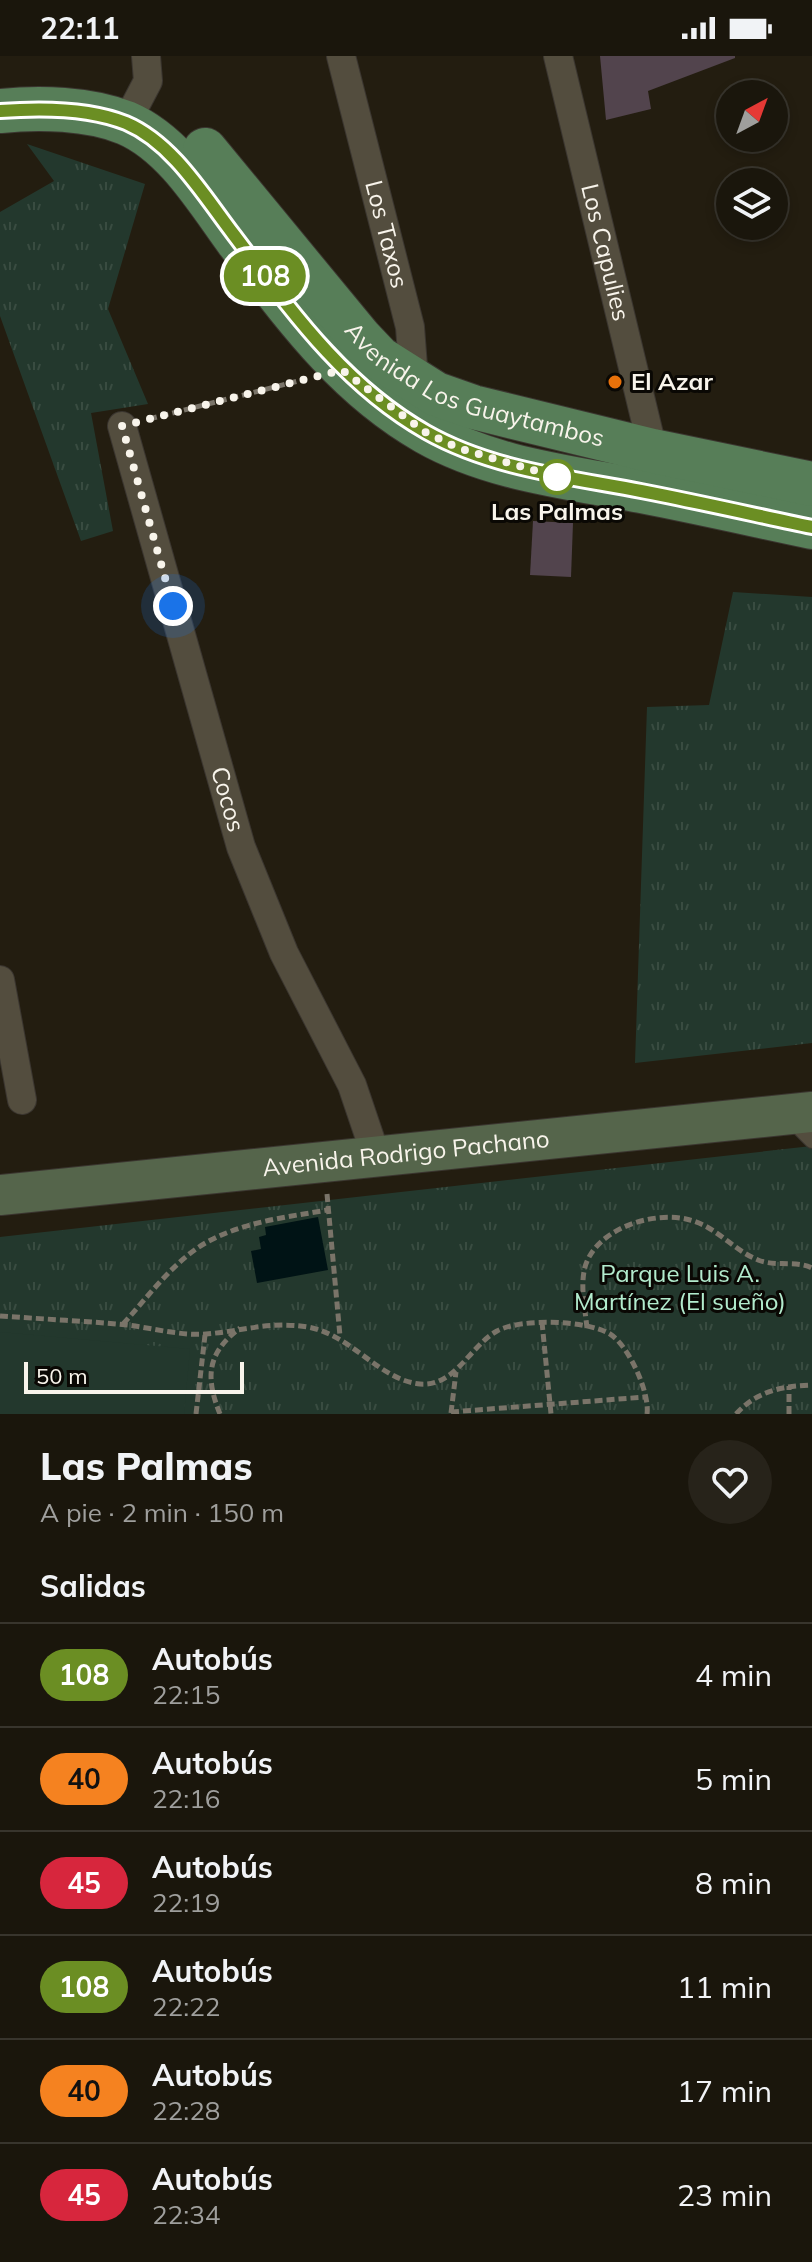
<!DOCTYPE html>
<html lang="es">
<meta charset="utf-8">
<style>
:root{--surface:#1a160c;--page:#27231a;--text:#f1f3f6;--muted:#9f9f9d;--line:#38352d}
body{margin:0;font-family:Mulish,sans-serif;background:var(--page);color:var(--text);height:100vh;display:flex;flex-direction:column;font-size:30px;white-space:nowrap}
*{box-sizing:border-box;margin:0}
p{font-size:26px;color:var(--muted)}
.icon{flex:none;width:44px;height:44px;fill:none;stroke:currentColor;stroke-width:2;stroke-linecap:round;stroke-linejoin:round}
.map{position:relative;height:1358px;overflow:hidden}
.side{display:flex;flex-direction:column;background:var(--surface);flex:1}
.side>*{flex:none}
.badge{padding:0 16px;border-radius:26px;font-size:28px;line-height:52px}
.needle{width:52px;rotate:41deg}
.fabs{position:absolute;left:716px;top:24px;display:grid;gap:16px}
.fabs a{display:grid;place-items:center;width:72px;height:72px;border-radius:50%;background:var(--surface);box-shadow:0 4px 12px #0003,0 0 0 2px var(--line);font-size:40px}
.scale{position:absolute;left:24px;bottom:20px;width:220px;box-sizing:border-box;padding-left:8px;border:4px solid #f8f4eb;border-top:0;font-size:22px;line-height:28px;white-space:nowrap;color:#f8f4eb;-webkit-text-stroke:6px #0a0804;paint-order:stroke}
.you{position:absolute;width:40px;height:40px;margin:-20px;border:6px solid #fff;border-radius:50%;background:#1a73e8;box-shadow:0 0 0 12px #1a73e833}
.map>.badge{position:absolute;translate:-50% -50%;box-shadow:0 0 0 4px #fff}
h2{padding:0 40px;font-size:30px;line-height:72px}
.round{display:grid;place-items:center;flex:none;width:84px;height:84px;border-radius:42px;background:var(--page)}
.overview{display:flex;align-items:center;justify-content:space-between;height:136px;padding:0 40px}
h1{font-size:38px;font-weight:800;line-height:60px}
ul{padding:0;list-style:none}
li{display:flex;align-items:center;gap:24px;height:104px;padding:0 40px;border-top:2px solid var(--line)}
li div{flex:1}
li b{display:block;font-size:30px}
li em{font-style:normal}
li .badge{min-width:88px;font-weight:700;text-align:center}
.status{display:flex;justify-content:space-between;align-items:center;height:56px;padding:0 40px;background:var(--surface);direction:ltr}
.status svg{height:22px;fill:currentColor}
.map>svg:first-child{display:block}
.park{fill:url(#park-tufts)}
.pitch{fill:#23382d}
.water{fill:#001315}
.building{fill:#52444d}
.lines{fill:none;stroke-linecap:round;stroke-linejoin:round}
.lane-casing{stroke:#3b3630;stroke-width:16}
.street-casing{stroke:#3b3630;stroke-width:30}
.secondary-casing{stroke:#3b3630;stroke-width:42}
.primary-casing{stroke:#3b3630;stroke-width:46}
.path{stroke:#7a7469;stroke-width:5;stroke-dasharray:8 4;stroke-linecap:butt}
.lane{stroke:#534d3e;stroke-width:14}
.street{stroke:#534d3e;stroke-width:28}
.secondary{stroke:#55654b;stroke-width:40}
.primary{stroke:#577e58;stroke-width:44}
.line-casing{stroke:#fff;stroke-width:18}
.line{stroke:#6b8e23;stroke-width:12}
.walk{stroke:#f8f4eb;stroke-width:8;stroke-dasharray:0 14.4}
.food-dot{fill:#e8710a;stroke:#0a0804;stroke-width:3}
.stop-dot{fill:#fff;stroke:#6b8e23;stroke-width:4}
.labels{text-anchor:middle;stroke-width:6;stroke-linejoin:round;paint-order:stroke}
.street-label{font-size:24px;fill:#f8f4eb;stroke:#0a0804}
.poi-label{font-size:24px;font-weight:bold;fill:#f8f4eb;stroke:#0a0804;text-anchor:start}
.stop-label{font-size:24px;font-weight:bold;fill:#f8f4eb;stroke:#0a0804}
.park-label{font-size:24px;fill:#b2ebcd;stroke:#0a0804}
</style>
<div class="status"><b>22:11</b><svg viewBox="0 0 49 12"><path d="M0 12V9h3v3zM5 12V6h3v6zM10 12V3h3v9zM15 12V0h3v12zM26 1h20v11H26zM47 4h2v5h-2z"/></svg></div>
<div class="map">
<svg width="812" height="1358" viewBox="0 0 812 1358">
<defs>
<pattern id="park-tufts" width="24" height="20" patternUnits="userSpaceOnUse" patternTransform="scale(2)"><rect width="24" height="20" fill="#23382d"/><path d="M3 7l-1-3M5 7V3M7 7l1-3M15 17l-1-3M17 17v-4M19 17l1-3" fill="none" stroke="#394c41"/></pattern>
</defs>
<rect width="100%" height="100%" fill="#231d10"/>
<g class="park">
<path d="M27 88 145 128 108 253 148 348 91 357 113 475 81 485 0 260V156L54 125Z"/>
<path d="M733 536 812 541V987L635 1007 647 651 709 649Z"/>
<path d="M812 1090V1358H0V1181Z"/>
</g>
<path class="pitch" d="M0 1276 190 1293 184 1358H0Z"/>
<path class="water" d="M318 1161 328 1214 257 1227 251 1195 261 1193 259 1181 266 1179 265 1171Z"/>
<g class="building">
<path d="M600 0H735V2L648 35 651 53 606 64Z"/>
<path d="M533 465 573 467 571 521 530 519Z"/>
</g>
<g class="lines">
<defs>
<path id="lane" d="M792 1065 812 1085"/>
<g id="street">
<path id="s1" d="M341 0 410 271 414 324 406 331"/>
<path id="s2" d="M558 0 653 395"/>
<path d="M126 67 148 25 146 0"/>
<path id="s3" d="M122 370 241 791 284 897 352 1029 376 1100"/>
<path d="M0 924 22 1044"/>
</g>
<g id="secondary">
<path id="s4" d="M0 1139 812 1056"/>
</g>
<g id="primary">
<path d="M0 55C39 51 89 52 126 67 175 88 207 143 237 184 293 257 345 330 426 376 491 413 569 421 641 435 698 446 755 459 812 471"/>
<path id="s5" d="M205 94 360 282 379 302 436 338 473 351 653 395 812 428"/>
</g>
</defs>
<use href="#lane" class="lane-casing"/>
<use href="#street" class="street-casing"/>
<use href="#secondary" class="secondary-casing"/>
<use href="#primary" class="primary-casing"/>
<g class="path">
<path d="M149 363 306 323"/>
<path d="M327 1138 340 1280"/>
<path d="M0 1260C42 1263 85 1265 127 1269 152 1272 181 1280 206 1278 244 1275 268 1265 308 1271 352 1279 379 1324 420 1328 455 1331 470 1290 497 1275 521 1262 587 1264 610 1278 629 1290 650 1337 647 1358"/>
<path d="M542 1266 551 1358"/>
<path d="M123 1268C149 1240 177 1200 213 1183 249 1165 288 1161 327 1154"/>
<path d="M587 1272C585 1252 580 1230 585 1211 596 1172 655 1154 690 1164 717 1171 733 1194 758 1204 775 1211 796 1204 812 1212"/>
<path d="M451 1356 645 1341"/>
<path d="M451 1357 456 1316"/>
<path d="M196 1358 205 1279"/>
<path d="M220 1358C205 1321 207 1297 240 1272"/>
<path d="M736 1358C757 1335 782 1330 812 1329"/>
<path d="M789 1358V1330"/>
</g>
<use href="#lane" class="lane"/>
<use href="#street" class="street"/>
<use href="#secondary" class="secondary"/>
<use href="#primary" class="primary"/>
</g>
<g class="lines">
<defs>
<path id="line" d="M0 55C39 52 89 52 126 67 173 87 204 140 234 179 290 253 343 329 426 376 491 413 568 421 641 435 698 446 755 459 812 471"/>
</defs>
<use href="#line" class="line-casing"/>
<use href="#line" class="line"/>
<path class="walk" d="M173 550 122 370 342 314 425 376 458 392 557 421"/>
</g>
<circle class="food-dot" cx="615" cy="326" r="8"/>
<circle class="stop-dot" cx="557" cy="421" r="16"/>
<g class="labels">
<g class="street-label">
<text dy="8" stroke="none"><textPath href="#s1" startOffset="184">Los Taxos</textPath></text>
<text dy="8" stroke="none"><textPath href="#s2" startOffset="202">Los Capulies</textPath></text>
<text dy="8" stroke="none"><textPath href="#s5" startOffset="370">Avenida Los Guaytambos</textPath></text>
<text dy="8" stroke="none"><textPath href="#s3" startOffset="388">Cocos</textPath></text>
<text dy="8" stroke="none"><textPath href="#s4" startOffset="408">Avenida Rodrigo Pachano</textPath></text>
</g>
<g class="poi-label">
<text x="631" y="334">El Azar</text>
</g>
<g class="stop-label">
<text x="557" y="464">Las Palmas</text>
</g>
<g class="park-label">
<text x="680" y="1226">Parque Luis A.<tspan x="680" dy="28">Martínez (El sueño)</tspan></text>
</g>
</g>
</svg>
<div class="fabs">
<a><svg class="needle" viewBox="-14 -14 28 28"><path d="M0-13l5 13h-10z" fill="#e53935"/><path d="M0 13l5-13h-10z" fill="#9f9f9d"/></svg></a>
<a><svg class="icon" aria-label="layers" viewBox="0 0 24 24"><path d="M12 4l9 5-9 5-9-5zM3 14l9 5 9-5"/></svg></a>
</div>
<div class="scale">50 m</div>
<div class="you" style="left:173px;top:550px"></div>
<b class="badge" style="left:265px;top:220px;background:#6b8e23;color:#fff">108</b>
</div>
<section class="side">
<div class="overview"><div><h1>Las Palmas</h1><p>A pie · 2 min · 150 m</p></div><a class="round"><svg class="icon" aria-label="heart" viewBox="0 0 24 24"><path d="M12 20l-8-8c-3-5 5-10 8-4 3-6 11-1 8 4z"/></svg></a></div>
<h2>Salidas</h2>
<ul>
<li><span class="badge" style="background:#6b8e23;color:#fff">108</span><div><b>Autobús</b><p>22:15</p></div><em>4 min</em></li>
<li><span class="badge" style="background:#f58220;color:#111">40</span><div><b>Autobús</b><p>22:16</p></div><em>5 min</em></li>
<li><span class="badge" style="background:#d7263d;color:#fff">45</span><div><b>Autobús</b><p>22:19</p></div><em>8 min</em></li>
<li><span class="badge" style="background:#6b8e23;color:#fff">108</span><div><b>Autobús</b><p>22:22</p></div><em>11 min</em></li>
<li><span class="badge" style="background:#f58220;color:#111">40</span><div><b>Autobús</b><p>22:28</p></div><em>17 min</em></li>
<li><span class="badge" style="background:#d7263d;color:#fff">45</span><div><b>Autobús</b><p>22:34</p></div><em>23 min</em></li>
</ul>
</section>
